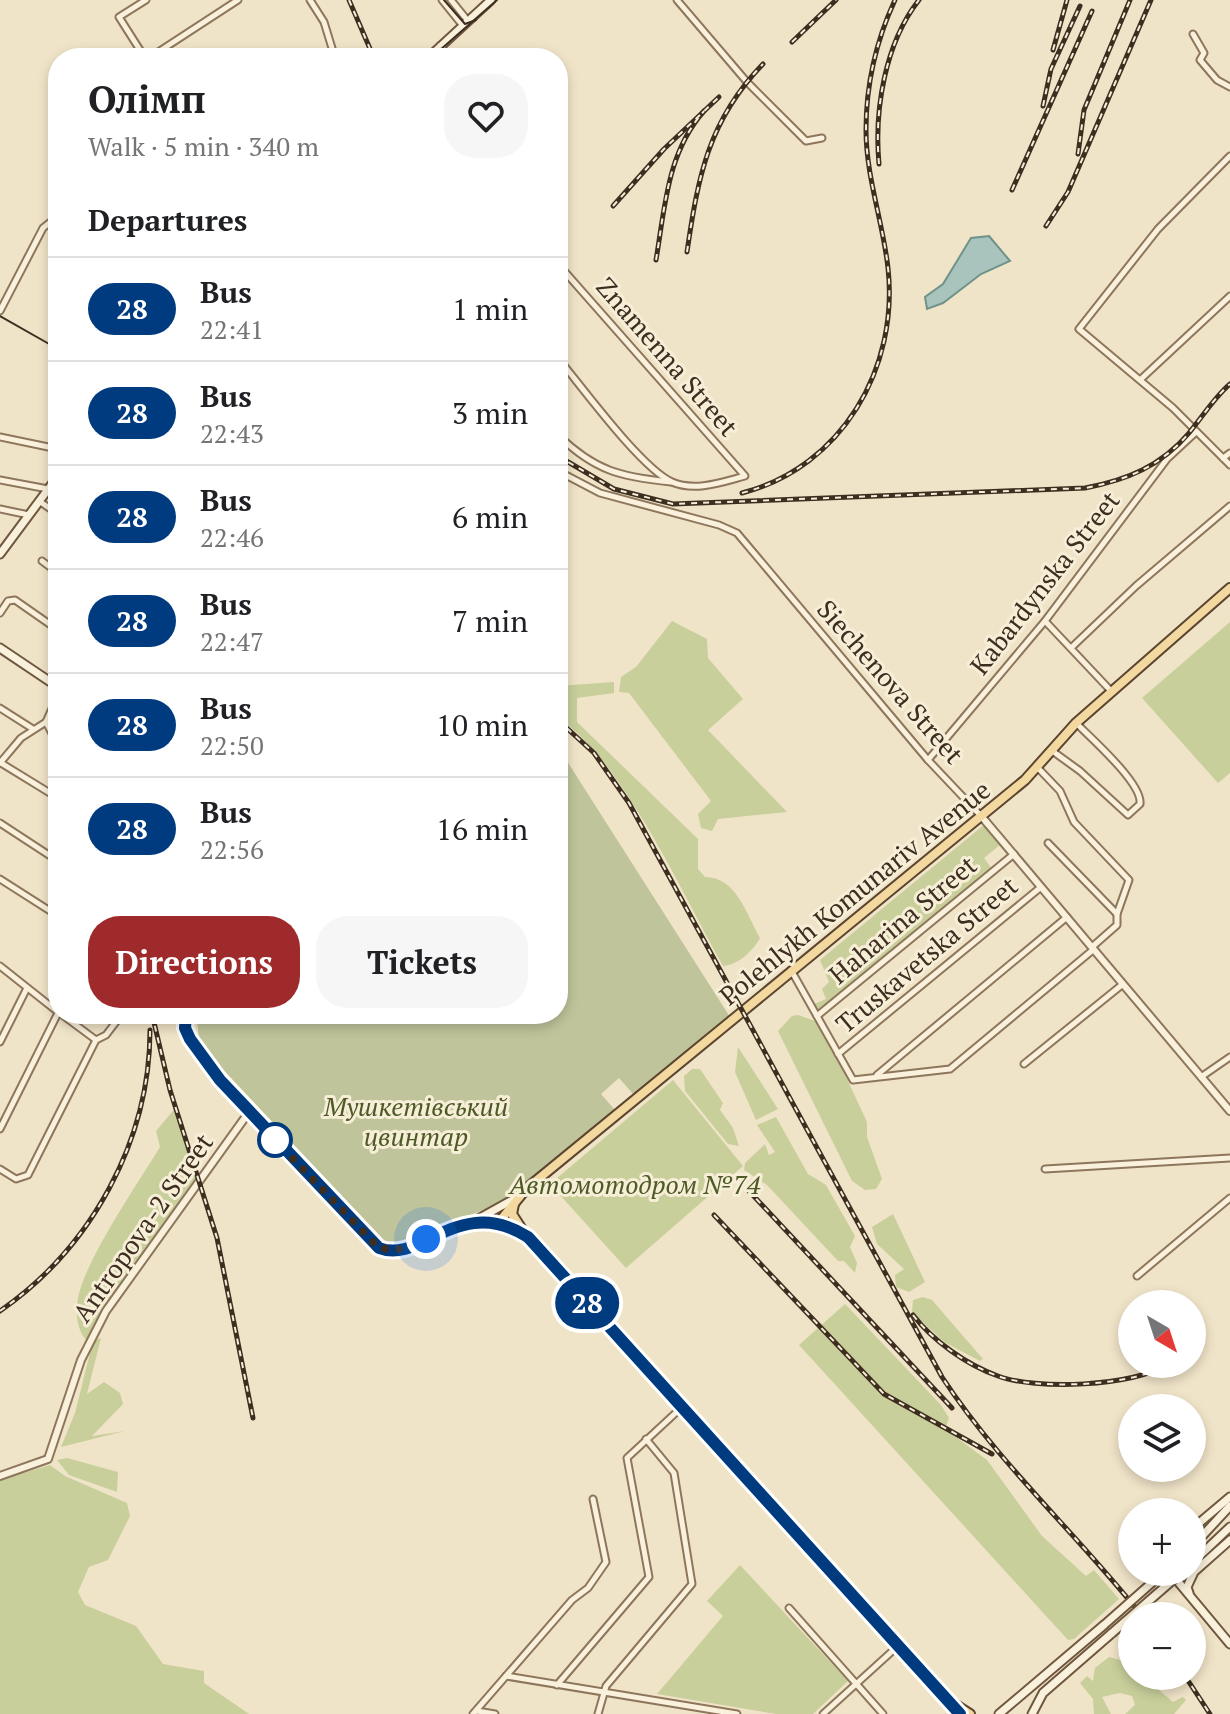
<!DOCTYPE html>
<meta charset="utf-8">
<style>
:root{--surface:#fff;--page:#f6f6f6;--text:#202124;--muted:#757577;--line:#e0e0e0;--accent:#9e2a2b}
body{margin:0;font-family:"PT Serif",serif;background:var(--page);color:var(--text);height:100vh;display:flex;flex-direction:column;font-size:30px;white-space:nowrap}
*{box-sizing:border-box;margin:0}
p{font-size:26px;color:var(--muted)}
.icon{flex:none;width:44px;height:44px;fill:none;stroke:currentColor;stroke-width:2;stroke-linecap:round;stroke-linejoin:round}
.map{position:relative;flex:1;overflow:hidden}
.details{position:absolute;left:48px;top:48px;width:520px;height:976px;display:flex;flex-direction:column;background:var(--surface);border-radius:32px;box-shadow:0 4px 12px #0003}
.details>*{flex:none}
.badge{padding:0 16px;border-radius:26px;font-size:28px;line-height:52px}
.needle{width:52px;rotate:141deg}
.controls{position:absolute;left:1118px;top:1290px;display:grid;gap:16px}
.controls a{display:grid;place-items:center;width:88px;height:88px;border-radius:50%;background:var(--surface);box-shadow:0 4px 12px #0003;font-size:40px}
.you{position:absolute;width:40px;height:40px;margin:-20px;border:6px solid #fff;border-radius:50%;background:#1a73e8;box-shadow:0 0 0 12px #1a73e833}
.map>.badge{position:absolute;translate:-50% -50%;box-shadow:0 0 0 4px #fff}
h2{padding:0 40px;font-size:30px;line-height:72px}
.round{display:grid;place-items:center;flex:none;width:84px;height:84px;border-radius:32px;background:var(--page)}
.headline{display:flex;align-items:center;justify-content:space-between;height:136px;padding:0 40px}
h1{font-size:38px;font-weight:700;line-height:60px}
.primary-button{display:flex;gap:16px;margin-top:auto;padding:16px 40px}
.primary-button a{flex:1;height:92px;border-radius:32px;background:var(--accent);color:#fff;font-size:32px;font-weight:700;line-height:92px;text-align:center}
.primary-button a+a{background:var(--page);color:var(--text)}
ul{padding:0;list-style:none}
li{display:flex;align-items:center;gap:24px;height:104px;padding:0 40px;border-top:2px solid var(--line)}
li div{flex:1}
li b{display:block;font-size:30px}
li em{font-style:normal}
li .badge{min-width:88px;font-weight:700;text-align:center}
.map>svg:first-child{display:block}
.green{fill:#c9cf9b}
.cemetery{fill:#bfc49a}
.water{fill:#a9c4bc;stroke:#6f938a;stroke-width:2}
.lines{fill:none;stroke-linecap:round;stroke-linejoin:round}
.minor-casing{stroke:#8d765c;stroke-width:9}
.tertiary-casing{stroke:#8d765c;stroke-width:10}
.secondary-casing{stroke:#6f573f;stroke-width:11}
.primary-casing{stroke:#5b4430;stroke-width:12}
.minor{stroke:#faf1dc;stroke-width:5}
.tertiary{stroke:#faf1dc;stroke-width:6}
.secondary{stroke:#faf1dc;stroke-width:7}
.primary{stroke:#f3d9a0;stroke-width:8}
.tram{stroke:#3d2e20;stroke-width:2}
.rail-casing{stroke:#3d2e20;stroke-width:5}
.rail{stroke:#f7eed8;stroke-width:2;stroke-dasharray:6;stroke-linecap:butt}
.secondary-bridge-casing{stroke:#6f573f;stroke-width:11;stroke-linecap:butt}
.secondary-bridge{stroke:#faf1dc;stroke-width:7}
.line-casing{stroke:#fff;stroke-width:18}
.line{stroke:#003b80;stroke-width:12}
.walk{stroke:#3d2e20;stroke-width:8;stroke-dasharray:0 14.4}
.stop-dot{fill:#fff;stroke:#003b80;stroke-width:4}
.labels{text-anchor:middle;stroke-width:6;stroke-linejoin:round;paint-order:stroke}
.street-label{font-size:26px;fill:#3d2e20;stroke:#f7eed8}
.park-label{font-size:26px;font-style:italic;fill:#4d5a26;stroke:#f7eed8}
</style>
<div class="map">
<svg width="1230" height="1714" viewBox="0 0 1230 1714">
<rect width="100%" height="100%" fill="#f0e4c8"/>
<g class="green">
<path d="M672 621 707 639 708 658 743 699 708 730 787 812 718 819 712 831 701 828 698 814 711 801 629 693 619 692 621 677 636 667Z"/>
<path d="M1230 622V773L1218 783 1142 698Z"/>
<path d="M614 682V693L577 698V722L698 839V869L705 877C736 877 746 913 760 938 753 951 738 965 723 966 681 892 626 766 558 717V686Z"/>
<path d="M985 824 1001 844 984 858 992 869 819 1012 814 1004 826 999 822 989 829 982 820 960Z"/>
<path d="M798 1015 821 1023 867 1122V1137L882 1179 876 1189 865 1190 852 1181 778 1031 792 1016Z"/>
<path d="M738 1047 778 1109 756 1120 735 1072Z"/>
<path d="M692 1069H700L723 1103 720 1110 733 1128 739 1146 728 1144 685 1091 684 1076Z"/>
<path d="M673 1080 743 1166 626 1268 550 1184Z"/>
<path d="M177 1106 196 1177 103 1309 86 1340C78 1330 76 1318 77 1305 79 1268 139 1182 160 1147L156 1131Z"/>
<path d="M776 1117 808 1174 826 1185 855 1236 850 1247 857 1263 855 1273 844 1261H838L767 1185 744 1170 745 1163 765 1144 769 1155 775 1152 757 1125Z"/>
<path d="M893 1214 925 1282 909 1292 896 1287 895 1275 904 1269 877 1244 872 1227Z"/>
<path d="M923 1297 932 1300 983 1359 980 1361 944 1342 912 1312 913 1300Z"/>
<path d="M845 1304 941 1405 949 1418 945 1429 987 1460 1042 1536 1086 1576 1094 1570 1119 1599 1074 1639 1068 1640 799 1345Z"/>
<path d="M101 1338 87 1394 104 1382 120 1393 123 1404 92 1436 125 1431 61 1447 75 1413 93 1341Z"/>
<path d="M67 1458 118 1472 117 1492 69 1475 57 1460Z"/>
<path d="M50 1465 65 1476 127 1503 130 1516 108 1560 89 1567 78 1592 85 1605 136 1626 163 1664 204 1671V1683L249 1714H0V1480Z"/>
<path d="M740 1565 848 1681 813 1714H776L657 1694 723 1616 707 1601Z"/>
<path d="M1126 1643 1132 1650V1676H1153L1159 1690 1173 1702 1183 1697 1186 1700 1174 1714H1125L1135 1705 1132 1696 1120 1693 1102 1697 1111 1714H1094L1093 1699 1080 1683 1087 1676 1093 1681 1095 1668 1109 1657 1120 1660Z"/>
</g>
<path class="cemetery" d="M558 747 730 1017 634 1095 619 1078 601 1094 615 1110 499 1204 396 1243H386L200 1045 196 1014H558Z"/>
<path class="water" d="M989 236 1010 261 981 274 943 303 927 309 925 297 943 284 971 238Z"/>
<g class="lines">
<defs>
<g id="minor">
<path d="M310 0 324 22 335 58"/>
<path d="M442 0 463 26"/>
<path d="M451 0 468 21"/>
<path d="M677 0 747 82 806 141 822 138"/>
<path d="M1193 34 1204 53 1200 60 1217 80 1230 87"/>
<path d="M145 58 119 17 146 0"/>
<path d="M149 58 238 0"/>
<path d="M1230 156 1158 229 1079 329 1173 408 1230 465"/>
<path d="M558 264 745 476C722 482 695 492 672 482 641 468 582 387 558 358"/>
<path d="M0 311 43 228 58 216"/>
<path d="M1140 380 1230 296"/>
<path d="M558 435C595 471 621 477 671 482"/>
<path d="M0 437 58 449"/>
<path d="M1223 458 1230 453"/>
<path d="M558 471 600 493 719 525 737 533 928 760 981 816"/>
<path d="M0 480 48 489"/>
<path d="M39 501 58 514"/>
<path d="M0 509 29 515"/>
<path d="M42 561 58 573"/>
<path d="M0 613 8 601 15 600 58 630"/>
<path d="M1045 621 1111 691"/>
<path d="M1071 648 1136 586 1230 506"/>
<path d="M0 708 33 729"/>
<path d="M46 722 58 745"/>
<path d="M1051 750 1080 771 1128 815 1140 804C1143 784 1091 738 1076 723"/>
<path d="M928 760 1045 621 1167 459 1195 433"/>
<path d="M0 763 21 738 46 722 58 695"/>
<path d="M1 763 58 798"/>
<path d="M1038 768 1060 791 1074 822 1129 880 1117 914V925L1092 947"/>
<path d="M0 823 58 861"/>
<path d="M1048 843 1117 914"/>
<path d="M0 879 58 916"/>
<path d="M0 966 58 1012"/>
<path d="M791 970 853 1080 950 1069 1094 949"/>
<path d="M61 1014 96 1040"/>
<path d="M817 1016 1014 854"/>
<path d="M0 1042 27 988"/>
<path d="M838 1054 1041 887"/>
<path d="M1024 1064 1123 984"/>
<path d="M877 1075 1067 917"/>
<path d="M1201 1077 1230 1057"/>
<path d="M0 1129 58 1013"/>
<path d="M0 1169 16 1179 28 1175 96 1040 106 1035 122 1014"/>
<path d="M1045 1169 1230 1158"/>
<path d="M1137 1276 1230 1198"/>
<path d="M789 1608 883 1714"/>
<path d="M506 1676 737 1714"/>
<path d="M557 1685 649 1577 627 1458 682 1407"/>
<path d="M477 1711 495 1714"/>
<path d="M473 1714 572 1600 588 1588 606 1562 593 1499"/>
<path d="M598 1714 606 1686 692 1584 674 1473 646 1439"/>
<path d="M823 1714 899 1645"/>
</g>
<g id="tertiary">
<path d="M982 817 1230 1111"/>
<path d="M0 1476 48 1459 81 1360 106 1311 249 1112"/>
</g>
<g id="secondary">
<path d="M428 58 491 0"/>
<path d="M438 58 443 53 441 46"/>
<path d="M0 554 58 476"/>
<path d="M0 648 58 687"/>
<path d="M186 1014 190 1039 220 1080 379 1248C408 1259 461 1219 499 1222"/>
<path d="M478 1219 516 1198"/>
<path d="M1192 1529 1230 1497"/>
<path d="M1192 1547 1230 1506"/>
<path d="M1192 1563 1230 1527"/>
<path d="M1170 1572 1230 1644"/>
<path d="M1189 1593 1187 1587 1194 1572 1230 1540"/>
<path d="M999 1714 1104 1625"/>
<path d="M1032 1714 1043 1693 1112 1633"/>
</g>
<g id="primary">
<path d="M514 1204 512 1214 523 1231"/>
<path d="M956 1705 970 1714"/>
<path d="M960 1714 536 1245 519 1231 499 1222 526 1189 1025 780 1076 723 1230 588"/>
</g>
</defs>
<use href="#minor" class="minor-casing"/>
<use href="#tertiary" class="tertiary-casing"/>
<use href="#secondary" class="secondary-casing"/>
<use href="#primary" class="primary-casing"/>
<use href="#minor" class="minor"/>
<use href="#tertiary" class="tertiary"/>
<use href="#secondary" class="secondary"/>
<use href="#primary" class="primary"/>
<g class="tram">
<path d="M444 0 465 24 476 20"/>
<path d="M431 58 497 0"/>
<path d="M0 316 58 349"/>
</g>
<defs>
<g id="rail">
<path d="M349 0 374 58"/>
<path d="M792 42 836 0"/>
<path d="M1053 50 1067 0"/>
<path d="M1043 106 1051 69 1080 6"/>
<path d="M1078 154 1084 110 1130 0"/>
<path d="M879 164C874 110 885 43 919 0"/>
<path d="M1012 190 1092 11"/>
<path d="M613 206 664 149 719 97"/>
<path d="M1046 226 1068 192 1151 0"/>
<path d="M687 252C698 177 708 121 763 64"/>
<path d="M656 260C665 207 667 153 704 111"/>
<path d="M558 456 614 489 673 504 1085 488C1127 480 1161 466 1189 433 1203 416 1214 398 1230 384"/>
<path d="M742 493C842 467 899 368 888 268 883 222 866 177 866 130 866 85 876 41 895 0"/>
<path d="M558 720 594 753 629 803 942 1377C999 1464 1078 1535 1142 1616"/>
<path d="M152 1014 170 1090 217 1238 253 1418"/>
<path d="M748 1190 952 1408"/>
<path d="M714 1215 884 1394 992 1454"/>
<path d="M0 1311C91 1248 150 1141 150 1030"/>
<path d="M913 1315C933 1341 967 1365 998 1376 1034 1390 1135 1387 1167 1364"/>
<path d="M1192 1343 1194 1342"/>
<path d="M1185 1676 1210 1714"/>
</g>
</defs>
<use href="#rail" class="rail-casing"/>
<use href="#rail" class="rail"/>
<defs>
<g id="secondary-bridge">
<path d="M1104 1625 1164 1572"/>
<path d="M1112 1633 1182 1572"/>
</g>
</defs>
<use href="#secondary-bridge" class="secondary-bridge-casing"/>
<use href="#secondary-bridge" class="secondary-bridge"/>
</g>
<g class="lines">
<defs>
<path id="line" d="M186 1014 185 1028 190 1039 220 1080 379 1248C421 1265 459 1193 528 1237L960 1714"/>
</defs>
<use href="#line" class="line-casing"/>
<use href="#line" class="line"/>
<path class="walk" d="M275 1140 269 1134 379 1248 396 1250 426 1239"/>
</g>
<circle class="stop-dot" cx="275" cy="1140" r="16"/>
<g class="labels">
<g class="street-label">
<text transform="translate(667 357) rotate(49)" y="9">Znamenna Street</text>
<text transform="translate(1045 583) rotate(-52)" y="9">Kabardynska Street</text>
<text transform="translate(890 682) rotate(49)" y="9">Siechenova Street</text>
<text transform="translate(855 893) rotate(-39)" y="9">Polehlykh Komunariv Avenue</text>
<text transform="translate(903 920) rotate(-40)" y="9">Haharina Street</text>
<text transform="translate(927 955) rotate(-40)" y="9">Truskavetska Street</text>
<text transform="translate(143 1228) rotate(-55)" y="9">Antropova-2 Street</text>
</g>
<g class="park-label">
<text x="416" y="1116">Мушкетівський<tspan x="416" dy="30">цвинтар</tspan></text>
<text x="635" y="1194">Автомотодром №74</text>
</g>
</g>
</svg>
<div class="controls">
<a><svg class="needle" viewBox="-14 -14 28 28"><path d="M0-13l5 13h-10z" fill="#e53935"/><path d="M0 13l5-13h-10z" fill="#757577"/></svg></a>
<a><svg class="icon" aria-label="layers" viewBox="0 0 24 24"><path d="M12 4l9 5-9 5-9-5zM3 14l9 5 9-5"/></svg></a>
<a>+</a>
<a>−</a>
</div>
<div class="you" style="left:426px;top:1239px"></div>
<b class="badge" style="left:587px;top:1303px;background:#003b80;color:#fff">28</b>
<section class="details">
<div class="headline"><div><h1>Олімп</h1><p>Walk · 5 min · 340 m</p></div><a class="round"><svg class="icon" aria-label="heart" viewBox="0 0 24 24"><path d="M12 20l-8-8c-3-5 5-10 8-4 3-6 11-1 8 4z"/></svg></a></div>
<h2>Departures</h2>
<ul>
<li><span class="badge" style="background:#003b80;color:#fff">28</span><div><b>Bus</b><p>22:41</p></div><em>1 min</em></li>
<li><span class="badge" style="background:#003b80;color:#fff">28</span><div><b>Bus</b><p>22:43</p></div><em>3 min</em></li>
<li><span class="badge" style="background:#003b80;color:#fff">28</span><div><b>Bus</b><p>22:46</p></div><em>6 min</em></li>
<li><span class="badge" style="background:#003b80;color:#fff">28</span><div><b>Bus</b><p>22:47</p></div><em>7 min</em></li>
<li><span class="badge" style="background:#003b80;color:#fff">28</span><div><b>Bus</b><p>22:50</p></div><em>10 min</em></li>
<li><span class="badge" style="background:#003b80;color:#fff">28</span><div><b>Bus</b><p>22:56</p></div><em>16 min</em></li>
</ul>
<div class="primary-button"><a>Directions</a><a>Tickets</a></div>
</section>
</div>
